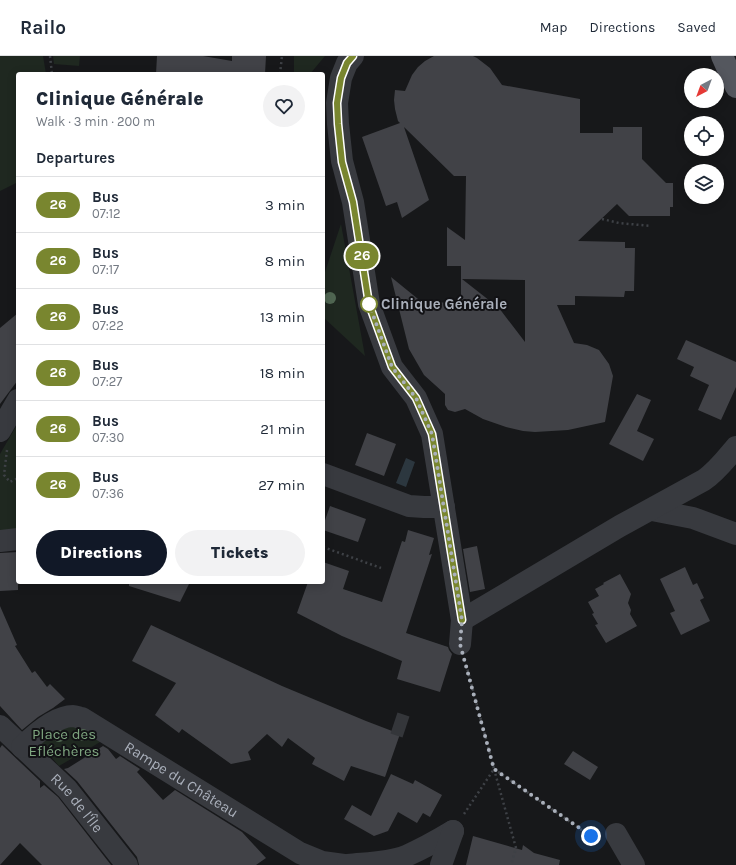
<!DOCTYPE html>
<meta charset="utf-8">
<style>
:root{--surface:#fff;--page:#f2f2f3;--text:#1f2937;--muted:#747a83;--line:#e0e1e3;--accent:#111827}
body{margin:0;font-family:Karla,sans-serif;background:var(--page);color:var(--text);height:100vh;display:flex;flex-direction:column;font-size:15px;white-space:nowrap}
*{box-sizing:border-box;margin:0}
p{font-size:13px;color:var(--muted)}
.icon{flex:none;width:22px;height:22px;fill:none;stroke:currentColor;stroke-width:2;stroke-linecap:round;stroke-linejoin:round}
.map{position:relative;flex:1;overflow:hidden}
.drawer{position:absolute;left:16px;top:16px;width:309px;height:512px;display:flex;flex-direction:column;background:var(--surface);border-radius:4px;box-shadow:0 2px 10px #0003}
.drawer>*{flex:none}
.badge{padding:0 8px;border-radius:13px;font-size:14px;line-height:26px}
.needle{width:26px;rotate:221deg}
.buttons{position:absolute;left:684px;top:12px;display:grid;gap:8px}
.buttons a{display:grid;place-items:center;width:40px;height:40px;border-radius:50%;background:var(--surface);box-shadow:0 2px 10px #0003;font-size:20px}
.you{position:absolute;width:20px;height:20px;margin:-10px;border:3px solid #fff;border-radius:50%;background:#1a73e8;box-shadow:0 0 0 6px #1a73e833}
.map>.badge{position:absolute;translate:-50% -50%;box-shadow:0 0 0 2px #fff}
h2{padding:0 20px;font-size:15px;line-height:36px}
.round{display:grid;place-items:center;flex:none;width:42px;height:42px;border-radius:21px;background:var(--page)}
.summary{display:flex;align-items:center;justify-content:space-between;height:68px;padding:0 20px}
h1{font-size:19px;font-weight:800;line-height:30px}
.action{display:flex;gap:8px;margin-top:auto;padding:8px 20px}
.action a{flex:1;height:46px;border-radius:24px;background:var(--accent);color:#fff;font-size:16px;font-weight:800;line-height:46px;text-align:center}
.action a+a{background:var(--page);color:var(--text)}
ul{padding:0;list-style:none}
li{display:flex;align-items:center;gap:12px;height:56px;padding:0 20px;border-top:1px solid var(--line)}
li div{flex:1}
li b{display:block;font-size:15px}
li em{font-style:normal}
li .badge{min-width:44px;font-weight:700;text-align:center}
header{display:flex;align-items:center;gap:24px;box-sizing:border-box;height:56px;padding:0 20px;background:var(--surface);border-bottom:1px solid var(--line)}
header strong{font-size:19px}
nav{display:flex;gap:22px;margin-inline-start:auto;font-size:14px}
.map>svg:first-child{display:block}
.green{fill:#1f2820}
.water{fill:#2c373f}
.building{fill:#414247;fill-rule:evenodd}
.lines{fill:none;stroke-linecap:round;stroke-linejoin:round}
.street-tunnel{stroke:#34363a;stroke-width:22;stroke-dasharray:22 11;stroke-linecap:butt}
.path{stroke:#3e4146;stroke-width:2.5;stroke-dasharray:2 3;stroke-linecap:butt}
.street{stroke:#383a3f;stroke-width:22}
.primary{stroke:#54575e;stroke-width:22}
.tree{fill:#506652}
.line-casing{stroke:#fff;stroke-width:9}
.line{stroke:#79862f;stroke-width:6}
.walk{stroke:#a9afba;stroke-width:4;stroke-dasharray:0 7.2}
.stop-dot{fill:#fff;stroke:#79862f;stroke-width:2}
.labels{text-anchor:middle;stroke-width:4;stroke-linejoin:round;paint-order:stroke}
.stop-label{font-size:15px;font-weight:bold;fill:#a9afba;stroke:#121215;text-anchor:start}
.park-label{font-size:15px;fill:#7fa680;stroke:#121215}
.street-label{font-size:15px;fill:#a9afba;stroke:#121215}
</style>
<header>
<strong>Railo</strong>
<nav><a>Map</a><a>Directions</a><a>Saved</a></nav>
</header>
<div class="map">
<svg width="736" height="809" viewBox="0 0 736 809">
<rect width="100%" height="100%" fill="#17181a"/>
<g class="green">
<path d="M0 0H43L46 18H18V126L0 135Z"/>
<path d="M53 0H80L79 10 54 8Z"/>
<path d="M294 0H325L310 18H294Z"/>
<path d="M341 168 365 300 323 261V222Z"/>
<path d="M18 367V473L0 477V398Z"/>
<path d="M71 665 107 682 59 710 37 684Z"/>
</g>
<path class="water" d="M406 402 415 406 406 431 396 427Z"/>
<g class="building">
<path d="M157 0H203L232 5V0H266L265 18H156Z"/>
<path d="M434 0H473L477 2 490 12 502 29 580 43V77H613V71H642V103L666 127H673V151H670V160H629L617 148 578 185 625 186V192H635L634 235H625L624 241 575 240V249H557L574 287 587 289 599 294 609 308 613 320 605 366 568 374 535 376 523 375 506 371 483 363 465 353 455 356 448 354 445 349V338L424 319 409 293 391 221 418 243 424 246 461 247V210H447V171L465 184 466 120H454L404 71 429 144 402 162 397 146 386 150 362 81 400 67 398 65 395 53 394 44 395 34 405 35 412 19 418 11 425 5ZM462 223 525 224V286L499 252Z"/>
<path d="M18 257V324L0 348V272Z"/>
<path d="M686 284 736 306V331L721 364 698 354 709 329 690 320 694 311 677 303Z"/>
<path d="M637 338 651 344 637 375 654 383 643 405 609 388Z"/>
<path d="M367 377 396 388 384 420 355 409Z"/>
<path d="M330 450 366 463 358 486 323 474V470Z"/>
<path d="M408 474 434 482 429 499 432 498 406 577 448 591 449 594 452 598 440 636 397 623 402 605 342 580 297 557 308 526H323V506L349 515 343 533 382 546 402 485 405 486Z"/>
<path d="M477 490 485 533 470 536 463 493Z"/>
<path d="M18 496V534L0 535V497Z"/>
<path d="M685 511 693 529 697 527 704 542 700 544 710 565 681 579 670 557 675 555 660 523Z"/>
<path d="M620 518 631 538 628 547 631 554 630 558 637 570 606 587 595 569 598 568 592 558 594 557 588 546 599 540 595 533 604 528 603 527Z"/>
<path d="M129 526H190L180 546 129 530Z"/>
<path d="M0 550 17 589 15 590 32 617 35 615 47 631 50 628 65 643 53 652 38 661 22 674 0 650Z"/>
<path d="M151 569 282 630 366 665 400 678 385 721 351 710 344 725 312 708 315 702 288 682 282 691 267 678 248 696 251 704 231 708 182 673 179 677 155 659 176 627 132 605Z"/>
<path d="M2 689 40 725V732L44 729 58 741 111 809H42L20 787 0 809V692Z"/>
<path d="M103 690 108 693 116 703 120 700 140 713 137 716 163 744 175 734 242 776 266 802 256 809H139L137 801 77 725 64 713 68 712Z"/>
<path d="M573 695 598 711 590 724 564 708Z"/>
<path d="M391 718 413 728 415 724 442 739 430 761 423 757 417 767 398 756 388 775 374 780 344 763 352 749 371 760Z"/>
<path d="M473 780 522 794 523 789 534 797 560 804 559 809H466Z"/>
</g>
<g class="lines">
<path class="street-tunnel" d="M394 667 406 671"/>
<g class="path">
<path d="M50 0 52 18"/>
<path d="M280 18 282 0"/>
<path d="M602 163 619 167 651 170"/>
<path d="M7 394 4 419 10 426 18 422"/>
<path d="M323 491 381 512"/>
<path d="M494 713 596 784"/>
<path d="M494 713 516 792 511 809"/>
<path d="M464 758 494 713 466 608"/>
</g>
<g class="street">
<path d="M353 0 347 7 341 22 337 47 338 68 342 105 353 146 369 248 392 311 416 342 432 378 462 564 460 588"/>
<path d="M0 375 18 344"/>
<path d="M323 418 409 450 424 451H444"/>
<path d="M652 454 693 462 736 478"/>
<path d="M0 485 18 483"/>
<path d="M462 564 620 470 704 424C717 415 726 403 736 391"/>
<path id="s1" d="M0 670 67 733 127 809"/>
<path id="s2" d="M22 691C34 679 56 660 73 660 76 660 79 662 82 662L300 797 322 806 344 809"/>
<path d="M616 778 634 809"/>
<path d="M348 809C367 807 388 807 406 800 422 793 438 784 453 775"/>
<path d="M441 809 453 775"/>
</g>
<path class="primary" d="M722 0 736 31"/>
</g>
<g class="tree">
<circle cx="330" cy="242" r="6"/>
<circle cx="83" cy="679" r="6"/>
<circle cx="59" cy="680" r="6"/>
</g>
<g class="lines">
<defs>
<path id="line" d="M353 0 347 7 341 22 337 47 338 68 342 106 353 146 369 248 392 311 416 342 432 378 462 564"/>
</defs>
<use href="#line" class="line-casing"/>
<use href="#line" class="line"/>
<path class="walk" d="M369 248 392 311 416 342 432 378 462 564 460 588 494 713 591 780"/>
</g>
<circle class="stop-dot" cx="369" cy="248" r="8"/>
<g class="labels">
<g class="stop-label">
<text x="381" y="253">Clinique Générale</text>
</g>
<g class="park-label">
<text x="64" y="683">Place des<tspan x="64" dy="17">Efléchères</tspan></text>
</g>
<g class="street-label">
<text dy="5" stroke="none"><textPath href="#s2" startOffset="187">Rampe du Château</textPath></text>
<text dy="5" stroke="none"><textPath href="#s1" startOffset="109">Rue de l'Île</textPath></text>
</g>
</g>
</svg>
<div class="buttons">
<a><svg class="needle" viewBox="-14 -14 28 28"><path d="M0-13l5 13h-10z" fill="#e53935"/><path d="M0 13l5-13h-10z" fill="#747a83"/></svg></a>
<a><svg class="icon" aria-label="locate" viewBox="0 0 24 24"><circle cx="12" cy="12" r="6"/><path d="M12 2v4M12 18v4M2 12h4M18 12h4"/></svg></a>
<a><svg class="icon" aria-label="layers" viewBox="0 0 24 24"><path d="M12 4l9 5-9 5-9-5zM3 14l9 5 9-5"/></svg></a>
</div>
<div class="you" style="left:591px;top:780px"></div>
<b class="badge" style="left:362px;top:200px;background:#79862f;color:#fff">26</b>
<section class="drawer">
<div class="summary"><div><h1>Clinique Générale</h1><p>Walk · 3 min · 200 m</p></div><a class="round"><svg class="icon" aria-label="heart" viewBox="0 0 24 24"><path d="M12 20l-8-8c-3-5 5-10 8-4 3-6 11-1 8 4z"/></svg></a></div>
<h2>Departures</h2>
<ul>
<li><span class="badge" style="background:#79862f;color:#fff">26</span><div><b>Bus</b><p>07:12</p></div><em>3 min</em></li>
<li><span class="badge" style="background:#79862f;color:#fff">26</span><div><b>Bus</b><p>07:17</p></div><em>8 min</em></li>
<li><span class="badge" style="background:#79862f;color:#fff">26</span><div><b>Bus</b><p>07:22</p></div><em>13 min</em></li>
<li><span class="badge" style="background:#79862f;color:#fff">26</span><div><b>Bus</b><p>07:27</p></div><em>18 min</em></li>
<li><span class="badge" style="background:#79862f;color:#fff">26</span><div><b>Bus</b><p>07:30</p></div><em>21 min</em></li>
<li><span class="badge" style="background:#79862f;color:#fff">26</span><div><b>Bus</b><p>07:36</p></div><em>27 min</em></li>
</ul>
<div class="action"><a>Directions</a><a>Tickets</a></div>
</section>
</div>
